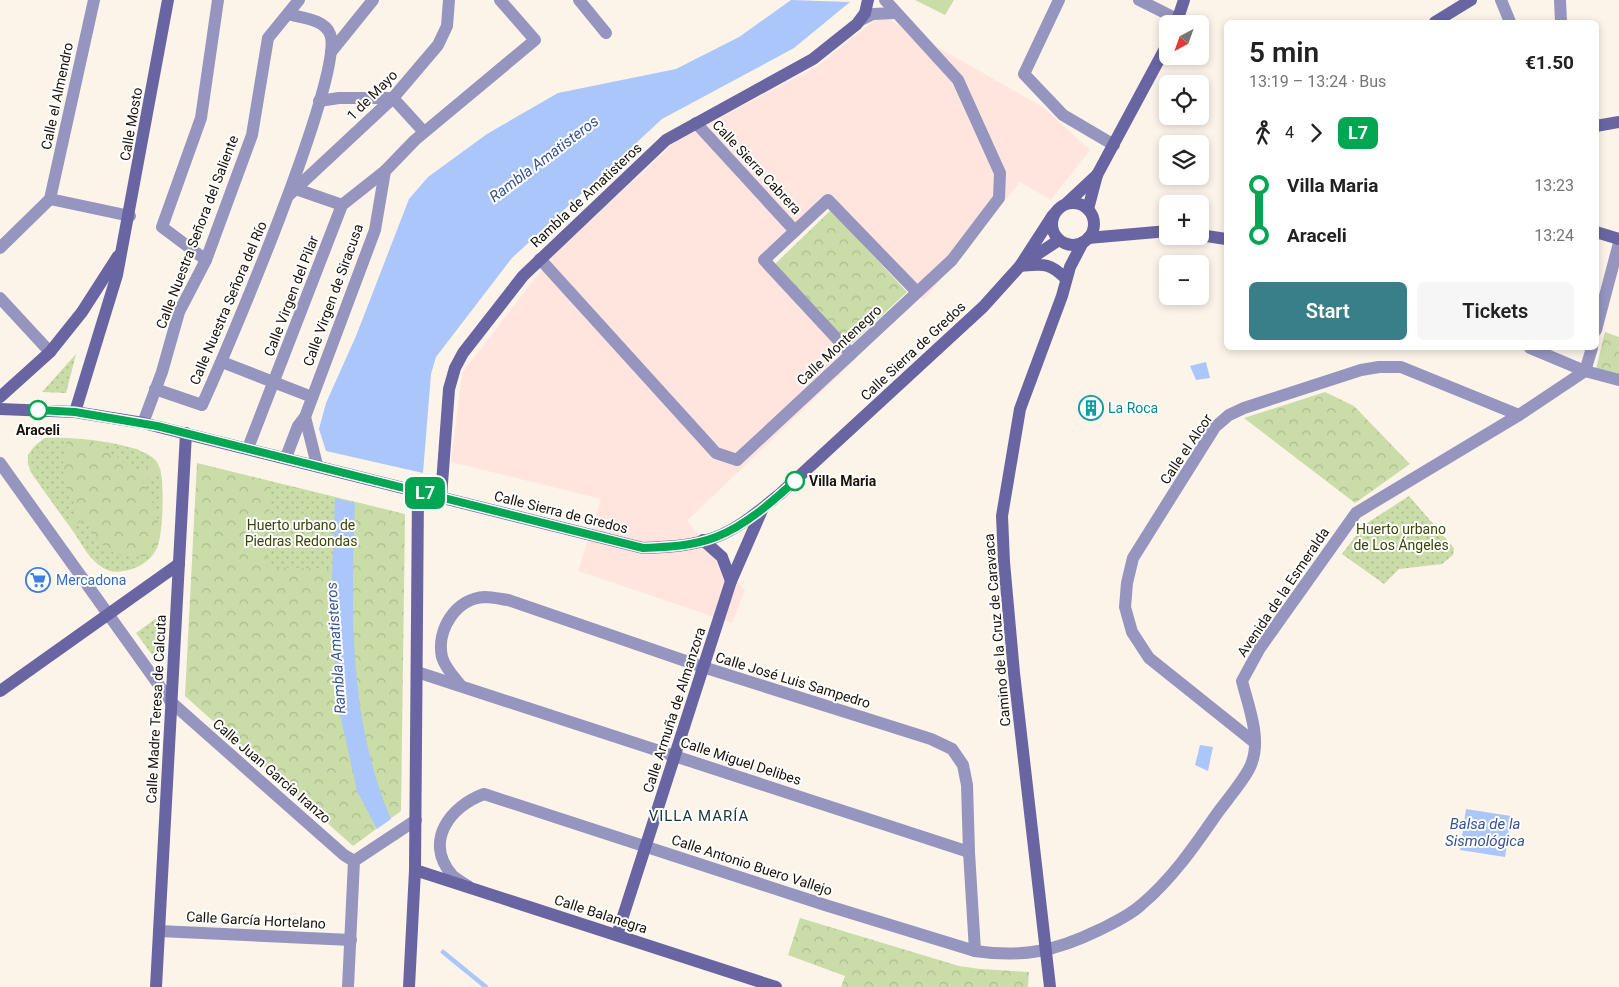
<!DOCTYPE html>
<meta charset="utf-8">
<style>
:root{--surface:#fff;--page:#f6f6f6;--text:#222;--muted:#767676;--accent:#397f8a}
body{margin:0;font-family:Roboto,sans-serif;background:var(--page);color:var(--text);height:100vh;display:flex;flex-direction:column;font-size:19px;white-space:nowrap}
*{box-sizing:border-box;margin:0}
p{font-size:16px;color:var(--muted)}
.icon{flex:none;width:28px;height:28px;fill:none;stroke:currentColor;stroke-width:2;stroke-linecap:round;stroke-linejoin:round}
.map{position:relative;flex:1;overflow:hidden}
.side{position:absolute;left:1224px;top:20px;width:375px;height:330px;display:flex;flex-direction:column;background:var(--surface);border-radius:8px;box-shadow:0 2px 8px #0003}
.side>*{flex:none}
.badge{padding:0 10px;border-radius:8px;font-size:18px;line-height:32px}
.needle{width:32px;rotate:221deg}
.controls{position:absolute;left:1159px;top:15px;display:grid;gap:10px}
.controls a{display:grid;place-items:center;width:50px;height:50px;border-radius:8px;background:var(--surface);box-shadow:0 2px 8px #0003;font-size:25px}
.map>.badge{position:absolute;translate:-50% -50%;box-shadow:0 0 0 2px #fff}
.legs{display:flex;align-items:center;gap:8px;height:55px;padding:0 25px;font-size:16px}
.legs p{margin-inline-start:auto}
.head{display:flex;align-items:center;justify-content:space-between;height:85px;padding:0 25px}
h1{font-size:28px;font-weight:600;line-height:38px}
.action{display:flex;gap:10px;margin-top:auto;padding:10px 25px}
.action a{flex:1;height:58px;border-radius:8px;background:var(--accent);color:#fff;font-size:20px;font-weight:600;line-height:58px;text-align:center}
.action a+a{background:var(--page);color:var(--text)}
ul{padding:0 25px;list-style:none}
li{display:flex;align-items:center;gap:18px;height:50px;font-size:19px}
li i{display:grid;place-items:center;width:8px;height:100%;margin:0 6px;background:currentColor}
li i::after{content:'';width:12px;height:12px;margin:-6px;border:4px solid;border-radius:50%;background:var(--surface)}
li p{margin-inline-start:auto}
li:first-child i{background:linear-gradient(#0000 50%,currentColor 0)}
li:last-child i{background:linear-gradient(currentColor 50%,#0000 0)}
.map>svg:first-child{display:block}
.industrial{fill:#ffe5de}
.forest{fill:url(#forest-crowns)}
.garden{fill:url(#garden-dots)}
.pitch{fill:#cadca8}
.water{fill:#abc6fa}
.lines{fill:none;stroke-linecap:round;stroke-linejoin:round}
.stream{stroke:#abc6fa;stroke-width:4.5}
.street{stroke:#9595bf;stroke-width:12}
.secondary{stroke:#6965a3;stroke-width:12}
.line-1-casing{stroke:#fff;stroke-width:11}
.line-1{stroke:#00a651;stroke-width:8}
.stop-1-dot{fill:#fff;stroke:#00a651;stroke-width:2.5}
.labels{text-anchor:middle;stroke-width:4;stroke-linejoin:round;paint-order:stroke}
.street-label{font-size:14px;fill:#191208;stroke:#fff}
.culture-label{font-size:14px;fill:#0d838f;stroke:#fff;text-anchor:start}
.stop-label{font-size:14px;font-weight:bold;fill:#191208;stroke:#fff}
.park-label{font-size:14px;fill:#364605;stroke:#fff}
.shop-label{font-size:14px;fill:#366cbe;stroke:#fff;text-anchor:start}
.water-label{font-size:15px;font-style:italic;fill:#345392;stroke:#fff}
.neighbourhood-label{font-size:15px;letter-spacing:1px;fill:#16383d;stroke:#fff}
</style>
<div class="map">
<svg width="1619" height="987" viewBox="0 0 1619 987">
<defs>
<pattern id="forest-crowns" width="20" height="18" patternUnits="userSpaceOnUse" patternTransform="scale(1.25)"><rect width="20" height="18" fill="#cadca8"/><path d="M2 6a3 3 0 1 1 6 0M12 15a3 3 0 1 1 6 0" fill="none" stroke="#adbc8f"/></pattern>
<pattern id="garden-dots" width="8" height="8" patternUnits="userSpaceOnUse" patternTransform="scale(1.25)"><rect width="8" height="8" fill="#cadca8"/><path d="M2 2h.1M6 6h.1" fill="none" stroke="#adbc8f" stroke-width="1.8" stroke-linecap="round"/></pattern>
</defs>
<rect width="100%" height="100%" fill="#fcf4e9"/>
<path class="industrial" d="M881 15 1043 107 1090 150 1051 200 1020 182 924 300 826 201 758 260 855 360 687 521 745 590 732 623 578 571 601 499 451 462 462 373 554 254 676 141 816 67Z"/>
<g class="forest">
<path d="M831 210 907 292 850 345 775 264Z"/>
<path d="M1605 332 1619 337V375L1595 373Z"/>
<path d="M1325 392 1354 406 1410 464 1355 503 1244 418Z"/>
<path d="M45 438C68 436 144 442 157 462 166 475 163 535 157 548 147 569 118 578 99 565 89 558 82 545 76 535 60 514 45 492 30 471L28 455Z"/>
<path d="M197 463 405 514 401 811 353 846 185 696Z"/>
<path d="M800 918 959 966 980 969 1029 972 1028 987H841L845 976 788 955Z"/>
</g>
<g class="garden">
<path d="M76 354 66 393 42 392Z"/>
<path d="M45 438 68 439C57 467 65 488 79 513L66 521 28 465C26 452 35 445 45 438Z"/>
<path d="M84 440 137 449 155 460 136 474 116 456Z"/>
<path d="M160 468 162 480 160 530 154 505 143 482Z"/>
<path d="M271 482 335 498 333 569 267 567Z"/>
<path d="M1409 496 1454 548 1453 555 1442 564 1399 569 1384 584 1342 554 1364 525Z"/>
<path d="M84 519C105 551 113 561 152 555 108 590 96 565 71 528Z"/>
<path d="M158 617 156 660 136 633Z"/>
</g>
<path class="pitch" d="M915 0H954L945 15Z"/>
<g class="water">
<path d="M791 0 850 2 794 48 662 119 512 258 436 357 431 374 423 473 326 451 319 429 326 403 356 336 409 199 428 177 487 134 558 93 676 69 739 37Z"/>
<path d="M1206 362 1210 378 1196 380 1190 366Z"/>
<path d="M335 498 355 503C351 609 348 719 391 819L377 829 357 791 338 705 331 601Z"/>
<path d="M1200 745 1213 747 1208 771 1195 765Z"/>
<path d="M1466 809 1511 816 1505 857 1460 850Z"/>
</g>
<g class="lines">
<path class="stream" d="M443 952 486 987"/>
<g class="street">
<path d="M579 0 606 33"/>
<path d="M1059 0 1024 74 1063 115 1114 145"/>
<path d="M1139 0 1177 19"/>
<path d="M1501 0 1510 22"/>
<path d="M1560 0 1561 22"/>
<path d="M859 21 873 14 895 13"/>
<path d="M331 52 373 0"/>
<path d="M319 101 339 98H393L424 132"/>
<path d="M696 123 795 231"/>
<path d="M296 189 342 205"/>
<path d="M289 195 393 98 438 45 447 26 449 0"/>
<path d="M50 199 94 0"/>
<path d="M50 199 130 216"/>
<path d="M0 248 50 199"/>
<path d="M540 259 716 453 737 460 952 260 999 198 1000 173 958 80 885 0"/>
<path d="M206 260 162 227 201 118 218 0"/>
<path d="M0 298 50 352"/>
<path d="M1596 330 1619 243"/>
<path d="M1530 348 1585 371 1619 380"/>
<path d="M851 354 764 260 828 200 917 292"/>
<path d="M222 362 312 397"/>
<path d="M1585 371 1592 348"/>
<path d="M155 389 202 405C225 355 346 72 330 34 324 19 302 18 288 14"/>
<path d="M305 417 317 465"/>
<path d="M143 423 162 372 179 312 206 260 252 135 268 38 299 0"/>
<path d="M248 448 342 205 385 171"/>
<path d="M286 457 298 426 305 417 375 230 385 171 415 140 535 40 500 0"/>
<path d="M0 463 171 702 344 855 354 861"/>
<path d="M417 672 969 852"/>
<path d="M461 686C455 678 445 668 442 657 436 630 456 598 485 597 492 597 501 599 508 600L703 667 931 739 952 749 963 765 967 785 969 852 975 951"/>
<path d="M1254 742 1149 658 1132 632 1125 607 1127 583 1133 558 1215 427 1229 415 1244 408 1361 370 1379 367H1401L1519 415"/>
<path d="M468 886C463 883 456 879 452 875 423 841 451 806 484 794L825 905 975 951C1023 958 1056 951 1099 930 1113 923 1129 916 1141 905 1171 880 1194 847 1216 815 1225 802 1248 776 1252 762 1261 737 1248 705 1242 681L1260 648 1356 513 1519 415 1585 371"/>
<path d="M159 931 351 940"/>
<path d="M348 987 354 861 416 820"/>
</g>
<g class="secondary">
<path d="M1435 22 1471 0"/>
<path d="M1176 24 1184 0"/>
<path d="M1596 126 1619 122"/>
<path d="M1067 203 1097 175"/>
<circle cx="1073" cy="224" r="21"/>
<path d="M1088 209 1097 175 1168 43"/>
<path d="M1596 232 1619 239"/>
<path d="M1200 235 1226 239"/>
<path d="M1088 238 1168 231"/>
<path d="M1024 263 1059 240"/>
<path d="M1020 266C1043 264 1050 262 1066 279"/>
<path d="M0 397 50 352 82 312 118 256"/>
<path d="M0 409 75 412 143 423 643 548C668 547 693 546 716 537 740 528 761 509 780 494L983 307 1020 266 1053 215"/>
<path d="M75 412 117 275 168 0"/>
<path d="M441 497 449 389 455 368 463 353 523 276 666 140 813 59 857 24 865 13 868 0"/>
<path d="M703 540 722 557 731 581 762 510"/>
<path d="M0 691 179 564"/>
<path d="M415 870 776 987"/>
<path d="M617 935 731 581"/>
<path d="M156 987 186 433"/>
<path d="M409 987 415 870 418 491"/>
<path d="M1050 987 1014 673 1004 562 1002 516 1020 409 1062 296 1070 267 1083 242"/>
</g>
</g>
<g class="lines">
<defs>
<path id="line-1" d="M38 410 75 412 157 426 643 548C668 547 693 546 716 537 745 526 773 501 795 481"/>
</defs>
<use href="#line-1" class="line-1-casing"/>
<use href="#line-1" class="line-1"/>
</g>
<defs>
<symbol id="building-ring" viewBox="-11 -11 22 22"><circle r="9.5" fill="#fff" stroke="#0f9aa8" stroke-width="1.5"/><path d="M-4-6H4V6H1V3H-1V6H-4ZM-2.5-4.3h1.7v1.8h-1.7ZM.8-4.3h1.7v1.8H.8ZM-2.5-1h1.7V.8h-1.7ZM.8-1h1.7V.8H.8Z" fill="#0f9aa8"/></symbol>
<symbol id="supermarket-ring" viewBox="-11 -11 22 22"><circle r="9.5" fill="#fff" stroke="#3f7fe0" stroke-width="1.5"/><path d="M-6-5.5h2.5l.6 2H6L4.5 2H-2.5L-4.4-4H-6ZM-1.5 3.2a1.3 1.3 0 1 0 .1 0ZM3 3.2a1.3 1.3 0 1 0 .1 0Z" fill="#3f7fe0"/></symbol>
</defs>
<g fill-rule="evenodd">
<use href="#building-ring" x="1077" y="394" width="28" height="28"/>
<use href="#supermarket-ring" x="24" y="566" width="28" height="28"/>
</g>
<g class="stop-1-dot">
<circle cx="38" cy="410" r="9"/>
<circle cx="795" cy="481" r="9"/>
</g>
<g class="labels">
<g class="street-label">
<text transform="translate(372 95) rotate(-45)" y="5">1 de Mayo</text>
<text transform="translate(57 96) rotate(-78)" y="5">Calle el Almendro</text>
<text transform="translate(131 124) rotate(-80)" y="5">Calle Mosto</text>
<text transform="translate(757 167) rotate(47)" y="5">Calle Sierra Cabrera</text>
<text transform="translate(586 195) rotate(-43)" y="5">Rambla de Amatisteros</text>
<text transform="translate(197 232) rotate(-69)" y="5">Calle Nuestra Señora del Saliente</text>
<text transform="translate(333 295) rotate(-70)" y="5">Calle Virgen de Siracusa</text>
<text transform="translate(291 296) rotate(-69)" y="5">Calle Virgen del Pilar</text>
<text transform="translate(228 303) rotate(-67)" y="5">Calle Nuestra Señora del Río</text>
<text transform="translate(839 345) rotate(-43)" y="5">Calle Montenegro</text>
<text transform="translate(913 351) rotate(-43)" y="5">Calle Sierra de Gredos</text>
<text transform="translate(1186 449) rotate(-56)" y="5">Calle el Alcor</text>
<text transform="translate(561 512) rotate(14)" y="5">Calle Sierra de Gredos</text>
<text transform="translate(1283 592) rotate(-56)" y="5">Avenida de la Esmeralda</text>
<text transform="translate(997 630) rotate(-95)" y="5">Camino de la Cruz de Caravaca</text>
<text transform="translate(793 680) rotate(17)" y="5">Calle José Luis Sampedro</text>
<text transform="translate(156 709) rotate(-87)" y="5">Calle Madre Teresa de Calcuta</text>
<text transform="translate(674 710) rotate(-72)" y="5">Calle Armuña de Almanzora</text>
<text transform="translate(741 761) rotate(18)" y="5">Calle Miguel Delibes</text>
<text transform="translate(272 771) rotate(41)" y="5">Calle Juan García Iranzo</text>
<text transform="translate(752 865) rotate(18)" y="5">Calle Antonio Buero Vallejo</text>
<text transform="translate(601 914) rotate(18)" y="5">Calle Balanegra</text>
<text transform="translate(256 920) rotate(3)" y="5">Calle García Hortelano</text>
</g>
<g class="culture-label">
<text x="1108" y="413">La Roca</text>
</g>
<g class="stop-label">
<text x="38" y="435">Araceli</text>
<text x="809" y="486" text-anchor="start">Villa Maria</text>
</g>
<g class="park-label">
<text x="301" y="530">Huerto urbano de<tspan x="301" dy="16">Piedras Redondas</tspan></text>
<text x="1401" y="534">Huerto urbano<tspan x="1401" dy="16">de Los Ángeles</tspan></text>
</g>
<g class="shop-label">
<text x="56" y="585">Mercadona</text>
</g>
<g class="water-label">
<text transform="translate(544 159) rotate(-37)" y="5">Rambla Amatisteros</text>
<text transform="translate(336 648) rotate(-94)" y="5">Rambla Amatisteros</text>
<text x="1485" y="829">Balsa de la<tspan x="1485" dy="17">Sismológica</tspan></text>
</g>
<g class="neighbourhood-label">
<text x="699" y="821">VILLA MARÍA</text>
</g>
</g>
</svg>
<div class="controls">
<a><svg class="needle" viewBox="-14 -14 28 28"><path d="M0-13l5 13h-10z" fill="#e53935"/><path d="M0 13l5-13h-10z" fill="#767676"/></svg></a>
<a><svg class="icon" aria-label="locate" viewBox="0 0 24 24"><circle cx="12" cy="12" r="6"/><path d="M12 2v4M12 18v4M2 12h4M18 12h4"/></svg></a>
<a><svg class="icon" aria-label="layers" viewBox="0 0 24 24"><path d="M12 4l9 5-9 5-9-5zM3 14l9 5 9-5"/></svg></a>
<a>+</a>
<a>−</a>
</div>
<b class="badge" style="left:425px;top:493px;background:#00a651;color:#fff">L7</b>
<section class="side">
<div class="head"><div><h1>5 min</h1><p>13:19 – 13:24 · Bus</p></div><b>€1.50</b></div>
<div class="legs"><svg class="icon" aria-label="walk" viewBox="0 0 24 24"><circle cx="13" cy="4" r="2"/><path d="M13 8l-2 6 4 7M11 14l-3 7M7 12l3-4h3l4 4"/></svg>4<svg class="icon" aria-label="forward" viewBox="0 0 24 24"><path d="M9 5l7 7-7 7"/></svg><b class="badge" style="background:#00a651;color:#fff">L7</b></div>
<ul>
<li><i style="color:#00a651"></i><b>Villa Maria</b><p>13:23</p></li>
<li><i style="color:#00a651"></i><b>Araceli</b><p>13:24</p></li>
</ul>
<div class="action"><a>Start</a><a>Tickets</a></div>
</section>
</div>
